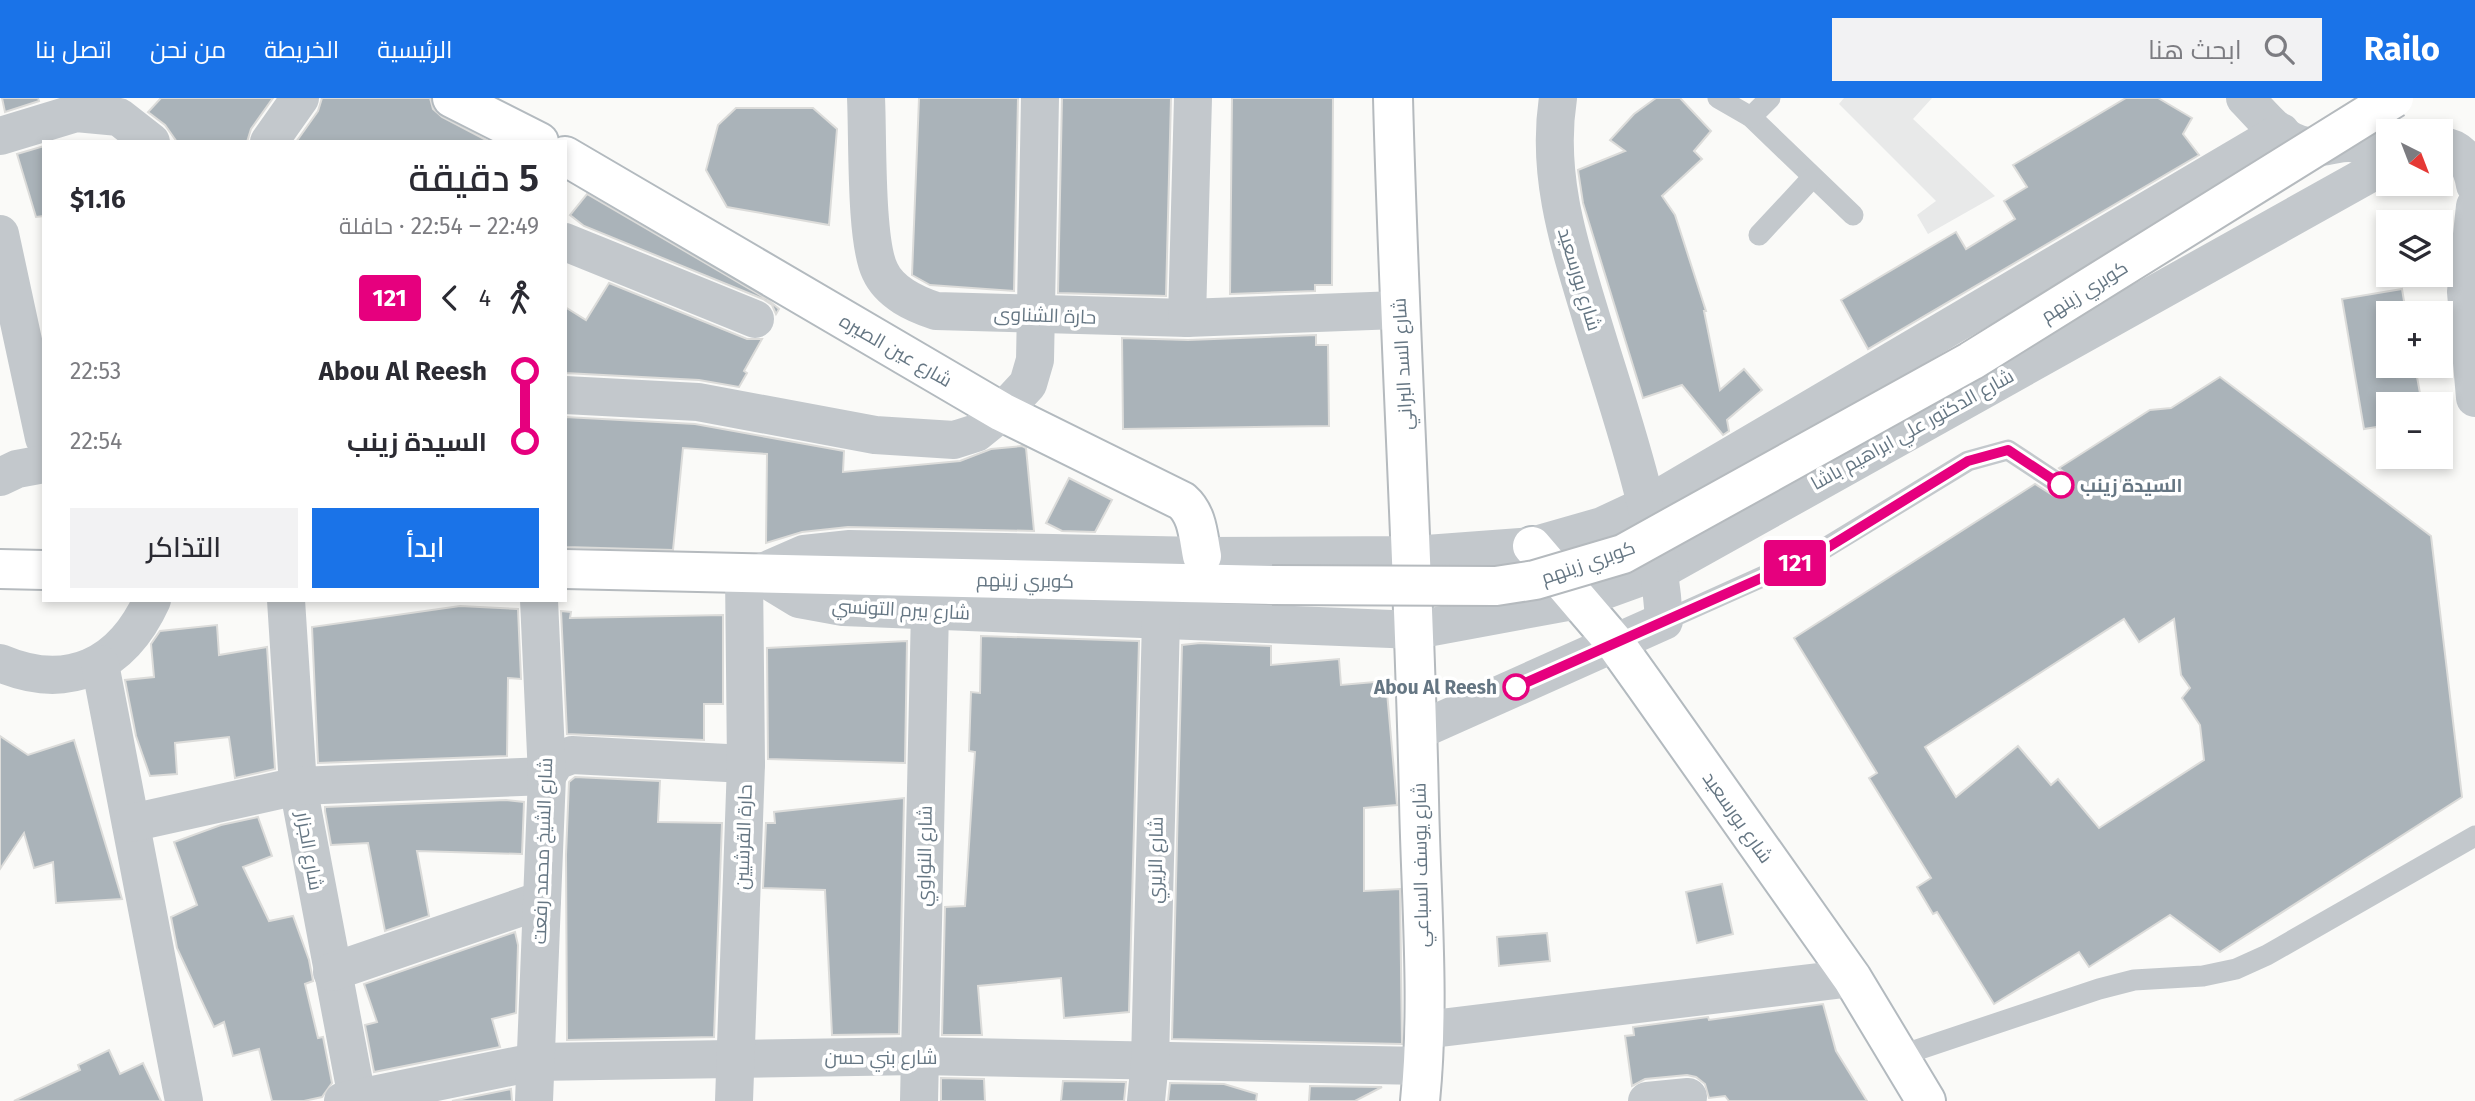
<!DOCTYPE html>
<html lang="ar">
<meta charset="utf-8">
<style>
:root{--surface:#fff;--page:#f2f2f3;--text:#2b2b33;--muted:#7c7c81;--accent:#1a73e8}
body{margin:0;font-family:"Fira Sans",Cairo,sans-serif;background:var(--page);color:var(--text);direction:rtl;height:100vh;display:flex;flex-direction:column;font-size:26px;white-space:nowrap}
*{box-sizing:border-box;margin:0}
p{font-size:23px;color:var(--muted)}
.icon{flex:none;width:38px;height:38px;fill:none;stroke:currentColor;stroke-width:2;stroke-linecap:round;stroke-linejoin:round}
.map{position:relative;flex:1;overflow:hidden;direction:ltr}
.panel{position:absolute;left:42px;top:42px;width:525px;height:462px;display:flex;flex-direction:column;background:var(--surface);border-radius:0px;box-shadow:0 4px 10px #0003;direction:rtl}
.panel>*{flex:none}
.badge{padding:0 14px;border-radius:5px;font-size:24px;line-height:46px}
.needle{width:46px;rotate:138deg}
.controls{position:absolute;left:2376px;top:21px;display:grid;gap:14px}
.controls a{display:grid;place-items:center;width:77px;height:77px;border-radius:0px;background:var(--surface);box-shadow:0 4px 10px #0003;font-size:35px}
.map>.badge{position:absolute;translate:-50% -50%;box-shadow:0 0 0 4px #fff}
.legs{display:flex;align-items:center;gap:10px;height:77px;padding:0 28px;font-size:23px}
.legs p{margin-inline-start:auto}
.head{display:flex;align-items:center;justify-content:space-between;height:119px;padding:0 28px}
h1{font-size:38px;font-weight:600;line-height:52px}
.primary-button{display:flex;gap:14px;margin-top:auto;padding:14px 28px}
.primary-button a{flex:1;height:80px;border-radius:0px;background:var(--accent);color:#fff;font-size:28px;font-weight:600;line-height:80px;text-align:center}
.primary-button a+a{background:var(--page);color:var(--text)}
ul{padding:0 28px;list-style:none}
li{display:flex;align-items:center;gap:24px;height:70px;font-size:26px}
li i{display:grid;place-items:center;width:10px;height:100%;margin:0 9px;background:currentColor}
li i::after{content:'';width:18px;height:18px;margin:-9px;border:5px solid;border-radius:50%;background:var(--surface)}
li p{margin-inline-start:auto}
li:first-child i{background:linear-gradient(#0000 50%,currentColor 0)}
li:last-child i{background:linear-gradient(currentColor 50%,#0000 0)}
header{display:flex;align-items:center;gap:42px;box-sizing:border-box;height:98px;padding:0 35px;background:var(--accent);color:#fff}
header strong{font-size:33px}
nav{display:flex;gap:38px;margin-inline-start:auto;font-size:24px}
.search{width:490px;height:63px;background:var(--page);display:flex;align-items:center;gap:18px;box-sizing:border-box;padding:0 24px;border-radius:0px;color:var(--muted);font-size:26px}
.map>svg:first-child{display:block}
.built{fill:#e8e9e9}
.building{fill:#aab3b9;stroke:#dcdcda;stroke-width:2;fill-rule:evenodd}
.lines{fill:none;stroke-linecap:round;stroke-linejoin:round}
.secondary-casing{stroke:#b3babf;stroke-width:42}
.primary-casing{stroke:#b5babe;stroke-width:42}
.lane{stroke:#c3c8cc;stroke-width:21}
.street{stroke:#c3c8cc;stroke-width:38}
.secondary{stroke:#fff;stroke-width:38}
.primary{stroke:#fff;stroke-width:38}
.primary-bridge-casing{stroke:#b5babe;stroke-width:42;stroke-linecap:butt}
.primary-bridge{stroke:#fff;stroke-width:38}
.line-1-casing{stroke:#fff;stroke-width:16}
.line-1{stroke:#e6007e;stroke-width:10}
.stop-1-dot{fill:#fff;stroke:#e6007e;stroke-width:3.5}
.labels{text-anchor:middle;stroke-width:7;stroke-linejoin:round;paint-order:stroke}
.street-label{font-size:19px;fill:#657683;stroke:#fff}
.stop-label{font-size:19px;font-weight:bold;fill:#657683;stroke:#fff;text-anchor:start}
</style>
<header>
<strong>Railo</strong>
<div class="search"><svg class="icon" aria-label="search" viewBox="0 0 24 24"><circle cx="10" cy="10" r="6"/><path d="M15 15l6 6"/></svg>ابحث هنا</div>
<nav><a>الرئيسية</a><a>الخريطة</a><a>من نحن</a><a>اتصل بنا</a></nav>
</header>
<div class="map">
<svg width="2475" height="1003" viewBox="0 0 2475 1003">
<rect width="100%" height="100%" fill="#fafaf8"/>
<path class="built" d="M1844 0H1932L1913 21 1995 98 1928 136 1917 117 1936 103 1839 6Z"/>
<g class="building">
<path d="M2 0H38L39 3 5 14Z"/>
<path d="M161 0H273L251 31 247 44H177L165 27 148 14Z"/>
<path d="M322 0H430L433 11 442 19 490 44H296L318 13Z"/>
<path d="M919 0H1018L1014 193 930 187 912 177Z"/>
<path d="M1062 0H1171L1166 198 1058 195Z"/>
<path d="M1232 0H1333L1332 187H1315V193L1230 196Z"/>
<path d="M1656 0H1680L1711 33 1694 53 1702 61 1662 98 1675 117 1706 213H1704L1720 292 1744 271 1762 292 1727 322 1729 333 1723 337 1682 287 1643 300 1583 105 1578 72 1625 53 1610 42 1634 16Z"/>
<path d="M2126 0H2158L2192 20 2183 36 2199 57 1868 251 1841 202 1956 134 1966 151 2015 121 2004 103 2027 89 2013 67Z"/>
<path d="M736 10H813L837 31 829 127 727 109 706 72 718 27Z"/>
<path d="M44 48V118L36 119 17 56Z"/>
<path d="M587 96 767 201 779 211 776 216 772 207 763 201 584 128 570 117Z"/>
<path d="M609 185 747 241H762L744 273 747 275 739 289 699 282 565 275V209L586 222Z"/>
<path d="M2402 191 2406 215H2389V268H2415L2422 306H2389V327L2364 331 2342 201Z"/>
<path d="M1316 237V247H1328L1329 328 1123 331 1122 240 1188 242Z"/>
<path d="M2220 279 2431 438 2462 699 2220 854 2170 817 2089 869 2079 854 1994 906 1937 814 1933 816 1917 789 1931 780 1869 680 1877 675 1794 540 2035 386 2054 398H2067L2074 388 2073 382 2059 370 2150 312 2171 310ZM2124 521 2139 544 2174 521 2181 577 2190 590 2182 600 2200 627 2204 662 2099 730 2058 681 2051 687 2018 648 1956 699 1925 649Z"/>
<path d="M565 319 695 326 844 353 843 374 960 363 991 351 1022 348 1026 350 1034 433 848 429 802 434 766 445 767 356 683 350 673 452 565 449Z"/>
<path d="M1069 380 1112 402 1095 434 1062 433 1046 425Z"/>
<path d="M460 508 518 511 521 581 508 580 507 658 318 665 312 529Z"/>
<path d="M561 513 571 514 570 520 723 517V606H704V642L567 636Z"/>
<path d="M217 527 219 557 267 549 275 671 235 680 229 639 175 645 177 676 150 678 136 638 125 582 154 579 151 546 160 533Z"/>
<path d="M981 538 1139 543 1129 914 1064 920 1061 880 978 888 982 937H942L945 809 965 808 975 654 969 653 971 594 980 595Z"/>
<path d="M907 543 905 665 768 661 767 550Z"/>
<path d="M1200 545 1271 548V567L1339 561 1341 587 1386 583 1397 707 1364 710V793L1400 791 1402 946 1172 941 1182 547Z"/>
<path d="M0 638 28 657 74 642 122 801 56 805 53 764 34 770 24 735 0 771Z"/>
<path d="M575 679 660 683 658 724 722 725 714 939 567 942 566 757 569 684Z"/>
<path d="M904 700 899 936 832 937 825 792 763 790 766 725H775L774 714Z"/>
<path d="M506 702 524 704 522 756 417 753 429 818 385 833 368 745 331 747 325 713V709Z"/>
<path d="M258 719 272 758 243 769 269 823 293 818 309 862 313 883 305 886 318 940 323 939 332 985 322 999 304 1003H272L259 951 233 958 224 924 214 929 177 850 171 819 197 807 174 744 221 727Z"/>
<path d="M1722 786 1733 836 1697 845 1686 794Z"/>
<path d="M515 834 518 847 516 915 492 921 500 949 374 974 365 927 377 924 364 886Z"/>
<path d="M1547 835 1550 863 1499 868 1497 839Z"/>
<path d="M1823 906 1836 953 1867 1003H1729L1725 998 1709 1000 1705 986 1696 979 1687 977 1645 981 1632 988 1625 938 1634 937 1633 929 1708 919 1709 922Z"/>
<path d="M109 952 120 976 143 965 161 1003H14L80 972 78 967Z"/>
<path d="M941 980 984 981 985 1003H941Z"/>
<path d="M1063 983 1126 984 1124 1003H1061Z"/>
<path d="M1170 985 1224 986 1257 996 1256 1003H1168Z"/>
<path d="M1310 988 1382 989 1355 1003H1309Z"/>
<path d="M511 991 512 1003H452Z"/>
</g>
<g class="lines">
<defs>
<g id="secondary">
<path d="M452 0 539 44"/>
<path d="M565 58 1002 314 1182 403C1198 417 1198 438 1202 458"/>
<path d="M1532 448 1615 545 1645 587 1852 880 1926 1003"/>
</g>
<g id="primary">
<path d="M1393 0C1399 234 1414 468 1419 702 1421 802 1430 904 1420 1003"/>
<path d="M0 471 44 472"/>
<path d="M565 471 1272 487"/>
</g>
</defs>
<use href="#secondary" class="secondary-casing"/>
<use href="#primary" class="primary-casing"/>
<g class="lane">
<path d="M1718 0 1751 19 1853 117"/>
<path d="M1751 19 1770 0"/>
<path d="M1759 137 1812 80"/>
<path d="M1664 523 1822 452 1968 363 2008 352 2061 387"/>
<path d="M1899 958 2099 891 2134 882 2203 878 2236 871 2267 857 2475 738"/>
</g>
<g class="street">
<path d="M866 0C868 39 865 143 880 173 890 195 915 206 936 213L1187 220 1398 212"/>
<path d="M2245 0C2260 15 2279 40 2299 46 2338 59 2346 24 2384 67"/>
<path d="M0 38 76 15 119 19 151 44"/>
<path d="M269 44 300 0"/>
<path d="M2441 48C2463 50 2472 68 2475 87"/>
<path d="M2475 108 2466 194 2475 300"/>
<path d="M0 136 44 340"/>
<path d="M565 144 755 221"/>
<path d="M1187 220 1193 0"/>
<path d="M565 297 698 304 875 337 954 342 976 335 1002 314 1028 286 1035 262 1040 0"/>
<path d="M0 379 17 371 44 366"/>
<path d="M758 476 799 501 843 509 1416 532 1578 502 1661 472 2389 65"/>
<path d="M758 476 804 456 850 451 1202 458 1413 457 1532 448 1602 428 1647 407 2281 34"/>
<path d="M286 502 298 688 357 1000"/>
<path d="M0 565C68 594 122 568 152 502"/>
<path d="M100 566 184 1003"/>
<path d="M1418 633 1664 523C1658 418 1621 319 1591 219 1569 146 1546 77 1558 0"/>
<path d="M131 725 298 688 547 678 556 663 572 657 746 666"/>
<path d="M332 874 542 802"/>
<path d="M1424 932 1852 880"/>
<path d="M343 1003 534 964 919 958 1423 968"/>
<path d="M534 1003 547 678 539 502"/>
<path d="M734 1003 746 666 744 476"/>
<path d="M919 1003 930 512"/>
<path d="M1146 1003 1150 963 1161 521"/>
<path d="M1647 1003 1688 999"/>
</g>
<use href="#secondary" class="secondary"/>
<use href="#primary" class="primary"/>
<defs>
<path id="primary-bridge" d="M1272 487 1496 488 1535 482 1623 456 1971 263 2394 0"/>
</defs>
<use href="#primary-bridge" class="primary-bridge-casing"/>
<use href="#primary-bridge" class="primary-bridge"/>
</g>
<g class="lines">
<defs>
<path id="line-1" d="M1516 589 1822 453 1968 363 2008 352 2061 387"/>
</defs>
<use href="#line-1" class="line-1-casing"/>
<use href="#line-1" class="line-1"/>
</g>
<g class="stop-1-dot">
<circle cx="2061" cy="387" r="12"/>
<circle cx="1516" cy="589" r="12"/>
</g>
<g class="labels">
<g class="street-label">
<text transform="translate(1580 181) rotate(73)" y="7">شارع بورسعيد</text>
<text transform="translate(2084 193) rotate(-32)" y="7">كوبري زينهم</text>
<text transform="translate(1045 217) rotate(2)" y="7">حارة الشناوى</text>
<text transform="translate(896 252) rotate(30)" y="7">شارع عين الصيره</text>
<text transform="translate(1402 266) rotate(-93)" y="7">شارع السد البراني</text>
<text transform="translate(1912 331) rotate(-29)" y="7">شارع الدكتور علي ابراهيم باشا</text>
<text transform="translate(1588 464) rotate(-19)" y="7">كوبري زينهم</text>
<text transform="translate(1025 482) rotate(1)" y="7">كوبري زينهم</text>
<text transform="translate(901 511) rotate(3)" y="7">شارع بيرم التونسي</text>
<text transform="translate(1738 719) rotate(55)" y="7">شارع بورسعيد</text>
<text transform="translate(743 739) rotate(-88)" y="7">حارة القرشيين</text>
<text transform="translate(310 753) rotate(80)" y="7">شارع الجزار</text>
<text transform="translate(542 753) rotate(-88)" y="7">شارع الشيخ محمد رفعت</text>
<text transform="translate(924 758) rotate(-89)" y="7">شارع النواوي</text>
<text transform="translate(1155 762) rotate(-89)" y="7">شارع الزيري</text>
<text transform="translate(1420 767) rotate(-91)" y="7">شارع يوسف السباعي</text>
<text x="881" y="966">شارع بني حسن</text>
</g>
<g class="stop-label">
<text x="2080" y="394">السيدة زينب</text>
<text x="1497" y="596" text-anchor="end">Abou Al Reesh</text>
</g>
</g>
</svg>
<div class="controls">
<a><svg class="needle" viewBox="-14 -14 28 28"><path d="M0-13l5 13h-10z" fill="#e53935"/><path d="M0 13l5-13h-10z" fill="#7c7c81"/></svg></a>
<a><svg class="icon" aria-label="layers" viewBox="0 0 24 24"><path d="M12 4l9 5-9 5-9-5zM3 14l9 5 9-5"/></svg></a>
<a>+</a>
<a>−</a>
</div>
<b class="badge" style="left:1795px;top:465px;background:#e6007e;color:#fff">121</b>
<section class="panel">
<div class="head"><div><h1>5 دقيقة</h1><p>22:49 – 22:54 · حافلة</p></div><b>$1.16</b></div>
<div class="legs"><svg class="icon" aria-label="walk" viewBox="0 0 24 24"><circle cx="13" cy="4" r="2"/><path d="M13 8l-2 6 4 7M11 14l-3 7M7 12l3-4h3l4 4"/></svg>4<svg class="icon" aria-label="back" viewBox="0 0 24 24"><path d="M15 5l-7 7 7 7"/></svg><b class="badge" style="background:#e6007e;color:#fff">121</b></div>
<ul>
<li><i style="color:#e6007e"></i><b>Abou Al Reesh</b><p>22:53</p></li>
<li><i style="color:#e6007e"></i><b>السيدة زينب</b><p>22:54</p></li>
</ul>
<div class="primary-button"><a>ابدأ</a><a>التذاكر</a></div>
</section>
</div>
